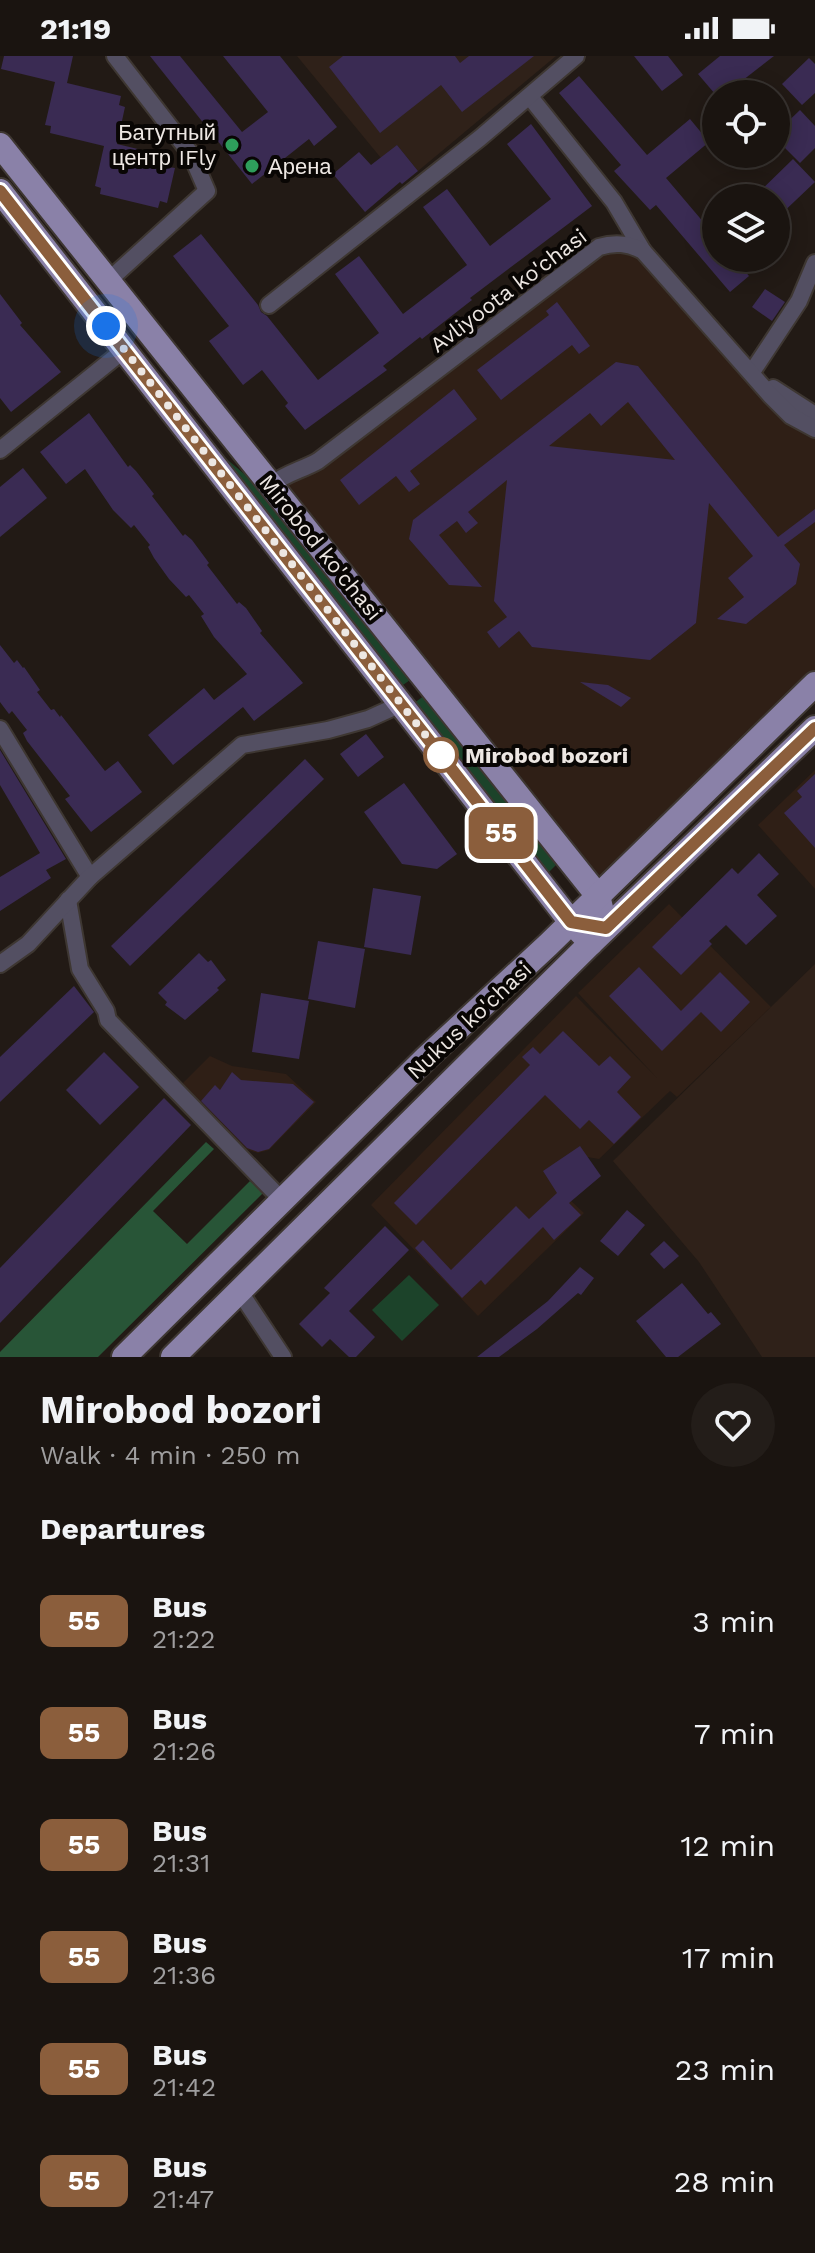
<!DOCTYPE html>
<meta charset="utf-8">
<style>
:root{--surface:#1a1410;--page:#231d19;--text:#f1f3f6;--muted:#9f9e9f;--line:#383330}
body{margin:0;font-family:"Work Sans",sans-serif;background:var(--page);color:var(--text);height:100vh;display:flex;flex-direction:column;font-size:30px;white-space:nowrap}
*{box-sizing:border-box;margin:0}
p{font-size:26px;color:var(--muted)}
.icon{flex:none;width:44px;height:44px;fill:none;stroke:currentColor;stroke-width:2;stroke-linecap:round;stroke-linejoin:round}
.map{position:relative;height:1301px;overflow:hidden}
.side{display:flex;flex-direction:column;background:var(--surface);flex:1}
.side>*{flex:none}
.badge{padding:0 16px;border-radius:12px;font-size:28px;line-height:52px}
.fabs{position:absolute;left:702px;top:24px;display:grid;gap:16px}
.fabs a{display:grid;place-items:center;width:88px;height:88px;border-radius:50%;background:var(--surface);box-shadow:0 4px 20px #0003,0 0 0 2px var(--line);font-size:40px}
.you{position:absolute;width:40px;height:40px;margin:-20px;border:6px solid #fff;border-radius:50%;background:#1a73e8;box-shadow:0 0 0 12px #1a73e833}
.map>.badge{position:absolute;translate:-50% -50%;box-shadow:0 0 0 4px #fff}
h2{padding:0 40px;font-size:30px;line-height:72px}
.round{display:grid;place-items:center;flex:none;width:84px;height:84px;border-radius:42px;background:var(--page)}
.summary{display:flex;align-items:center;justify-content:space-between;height:136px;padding:0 40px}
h1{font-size:38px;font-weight:700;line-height:60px}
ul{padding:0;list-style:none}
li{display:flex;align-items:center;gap:24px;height:112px;padding:0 40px}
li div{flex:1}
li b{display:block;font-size:30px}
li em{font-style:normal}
li .badge{min-width:88px;font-weight:700;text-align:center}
.status{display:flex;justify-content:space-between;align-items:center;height:56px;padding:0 40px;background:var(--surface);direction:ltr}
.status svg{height:22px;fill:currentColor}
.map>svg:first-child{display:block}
.commercial{fill:#2f1f16}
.built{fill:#2f2119}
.green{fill:#1c432a}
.forest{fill:#285537}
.building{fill:#3a2b53;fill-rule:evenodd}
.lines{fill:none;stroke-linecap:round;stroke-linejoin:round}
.street-casing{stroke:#3e3732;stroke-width:20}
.primary-casing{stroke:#3e3732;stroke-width:28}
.street{stroke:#534f62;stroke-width:16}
.primary{stroke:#8a81a8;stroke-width:24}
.line-casing{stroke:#fff;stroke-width:18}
.line{stroke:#8b5e3c;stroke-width:12}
.walk{stroke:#ede7e3;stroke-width:8;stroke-dasharray:0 14.4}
.leisure-dot{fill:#2e9e5b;stroke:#090604;stroke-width:3}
.stop-dot{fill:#fff;stroke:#8b5e3c;stroke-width:4}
.labels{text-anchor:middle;stroke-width:8;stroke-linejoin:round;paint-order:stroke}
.poi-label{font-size:22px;fill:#ede7e3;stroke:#090604;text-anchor:end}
.street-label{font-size:22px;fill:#ede7e3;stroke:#090604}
.stop-label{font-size:22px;font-weight:bold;fill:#ede7e3;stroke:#090604;text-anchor:start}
</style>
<div class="status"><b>21:19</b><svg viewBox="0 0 49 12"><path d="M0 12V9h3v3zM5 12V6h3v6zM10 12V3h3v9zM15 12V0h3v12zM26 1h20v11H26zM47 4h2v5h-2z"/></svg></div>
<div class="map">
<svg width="815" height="1301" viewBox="0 0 815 1301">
<rect width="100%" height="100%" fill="#221a15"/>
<g class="commercial">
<path d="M632 189 752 316 815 373V628L598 840 271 429 305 413 599 191Z"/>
<path d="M815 714V833L758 769Z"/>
<path d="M669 848 771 951 677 1041 670 1035 599 1103 587 1101 551 1126 584 1157 478 1260 371 1149 576 940 657 1022 578 937Z"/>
<path d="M210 1000 232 1010 286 1018 316 1046 269 1094 258 1097 245 1093 190 1043 183 1027Z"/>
</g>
<g class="built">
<path d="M297 0H556L418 115 397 89 381 102Z"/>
<path d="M815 908V1301H762L699 1206 613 1105Z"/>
</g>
<g class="green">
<path d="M223 400 255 427 413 622 400 631 244 436Z"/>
<path d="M425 639 559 806 548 817 413 648Z"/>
<path d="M409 1219 439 1249 402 1285 372 1254Z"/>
</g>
<path class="forest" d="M206 1086 214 1093 153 1155 187 1188 250 1125 263 1137 98 1301H0V1296Z"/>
<g class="building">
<path d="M4 0H73L67 27 121 40 119 49 125 51 117 88 171 101 169 111 175 112 167 147 160 145 158 152 100 138 101 132 95 130 104 90 50 77 51 70 45 69 55 26 1 13Z"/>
<path d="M150 0H180L242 76 268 56 223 0H280L337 71 314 90 309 83 252 128Z"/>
<path d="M343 0H455L460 7 469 0H534L462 56 441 29 380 77 329 11Z"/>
<path d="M634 0H668L683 19 662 35Z"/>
<path d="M720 0H774L725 38H715L698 18Z"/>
<path d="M809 2 815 8V37L802 49 782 28Z"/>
<path d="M579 20 647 99 690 63 709 86 666 122 716 181V202H734L749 220 730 236 656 149 650 154 614 115 621 109 559 37Z"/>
<path d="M800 54 815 70V92L800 107 776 83V77Z"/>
<path d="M531 68 592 150 470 242 472 244 422 283 420 281 383 310 387 314 305 374 285 350 288 347 262 314 243 329 209 285 229 270 173 200 201 178 258 249 261 256 267 260 318 324 379 277 335 218 359 200 403 258 467 209 423 151 447 133 490 190 551 143 507 88Z"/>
<path d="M397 89 418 115 402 128 400 126 365 156 333 118 359 96 371 109Z"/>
<path d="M793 103 815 126 776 163V142H753Z"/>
<path d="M765 233 785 246 772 265 752 251Z"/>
<path d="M0 238 22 267 20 269 61 316 11 356 0 342Z"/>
<path d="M557 246 590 290 579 298 572 289 501 344 477 314 549 259 546 255Z"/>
<path d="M616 306 638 310 778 481 815 453V466L784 489 800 508 796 528 746 568 717 563 744 541 728 522 753 500 709 447 696 567 650 604 532 591 519 575 499 592 487 576 507 561 494 545 507 424 468 456 478 467 466 477 457 465 439 479 482 531 449 529 409 483 413 464ZM628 346 675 404 549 390 590 357 601 370Z"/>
<path d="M454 333 477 363 410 415 420 428 409 436 396 420 359 449 340 424Z"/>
<path d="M89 357 128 411 130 409 136 415 154 438 152 440 183 480 185 478 192 484 209 507 207 509 237 548 239 546 246 552 262 575 260 577 303 627 254 665 243 651 173 709 148 679 204 632 214 644 247 618 214 581 201 560 204 558 189 539 186 541 169 523 154 502 148 491 150 489 134 469 131 472 113 454 85 413 66 428 40 396Z"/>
<path d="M23 412 47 442 0 481V431Z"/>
<path d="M0 589 14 607 17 604 23 612 24 611 40 634 37 636 51 654 54 653 60 661 61 659 105 715 118 705 142 736 91 776 65 743 70 740 27 685 23 677 27 674 12 655 9 658 0 646Z"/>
<path d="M580 626 608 629 631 642 621 651Z"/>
<path d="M366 678 384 701 358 721 340 698Z"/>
<path d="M0 694 66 803 46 814 51 822 0 855V821L40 797 0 729Z"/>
<path d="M305 703 324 723 130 910 111 890Z"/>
<path d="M815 718V792L784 757 802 741 797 735Z"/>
<path d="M404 727 457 798 437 813 402 808 364 756Z"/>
<path d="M759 797 779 818 757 839 777 860 746 889 726 869 709 885 712 888 681 919 652 891 732 812 738 818Z"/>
<path d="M373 832 421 840 411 899 364 891Z"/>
<path d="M318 885 365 893 355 952 308 943Z"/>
<path d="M199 897 208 906 211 904 226 924 217 932 219 934 185 964 165 949 167 946 158 937Z"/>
<path d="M639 911 681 955 720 916 750 946 721 976 701 956 662 995 609 940Z"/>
<path d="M74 930 94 956 0 1046V1001Z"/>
<path d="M261 937 309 945 299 1003 252 996Z"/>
<path d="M563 975 599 1010 610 1000 631 1021 617 1036 641 1061 614 1088 589 1064 580 1073 545 1039 416 1169 394 1147 530 1009 522 1001 533 991 540 998Z"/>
<path d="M104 996 139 1031 100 1069 66 1034Z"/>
<path d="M232 1016 241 1024 293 1028 314 1046 269 1093 258 1096 247 1092 201 1045 215 1029 220 1034Z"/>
<path d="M164 1042 191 1069 0 1267V1212Z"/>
<path d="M580 1090 601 1120 569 1147 581 1159 554 1184 543 1171 485 1229 481 1224 462 1242 415 1192 423 1184 451 1214 516 1150 529 1163 557 1137 543 1115Z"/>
<path d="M627 1154 645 1169 618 1200 600 1185Z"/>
<path d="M385 1170 409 1194 349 1255 375 1281 356 1301H349L330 1283 322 1291 299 1268 330 1237 324 1232Z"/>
<path d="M664 1185 679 1200 664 1213 650 1198Z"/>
<path d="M580 1211 594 1222 581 1239 578 1237 537 1273 499 1301H477L548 1245Z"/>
<path d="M682 1227 708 1258 711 1256 721 1268 678 1301H666L636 1265Z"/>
</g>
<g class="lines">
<defs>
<g id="street">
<path d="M530 41 614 146 643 195"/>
<path d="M108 225 207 135 191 98 115 0"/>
<path d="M269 249 480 82 576 0"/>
<path d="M752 316 799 245 815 207"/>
<path d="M773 332 815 359"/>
<path d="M0 394 124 294"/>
<path d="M271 429C288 416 300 415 318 405L599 191C615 186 628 187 643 195L770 339 791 360 815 373"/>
<path d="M0 673 90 821"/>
<path d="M68 844 80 913 106 955 108 964 283 1145"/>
<path d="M0 908 28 888 90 821 242 689 328 674 368 663 401 648"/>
<path d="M240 1236 283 1301"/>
</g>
<g id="primary">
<path d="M0 89 598 840 606 872"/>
<path d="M0 135 571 866 591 887"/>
<path d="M124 1301 426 1002 548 889 815 628"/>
<path d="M173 1301 591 887 815 672"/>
</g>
</defs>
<use href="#street" class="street-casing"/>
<use href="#primary" class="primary-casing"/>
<use href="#street" class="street"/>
<use href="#primary" class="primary"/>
</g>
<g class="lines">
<defs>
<path id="line" d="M0 135 571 866 606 872 815 672"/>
</defs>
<use href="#line" class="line-casing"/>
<use href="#line" class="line"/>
<path class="walk" d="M106 270 441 699"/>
</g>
<g class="leisure-dot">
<circle cx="232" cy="89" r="8"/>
<circle cx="252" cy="110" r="8"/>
</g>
<circle class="stop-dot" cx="441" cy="699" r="16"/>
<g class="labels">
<g class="poi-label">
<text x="216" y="84">Батутный<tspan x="216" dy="25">центр IFly</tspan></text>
<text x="268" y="118" text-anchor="start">Арена</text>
</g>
<g class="street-label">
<text transform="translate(508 234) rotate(-37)" y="8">Avliyoota ko'chasi</text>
<text transform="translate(321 491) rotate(51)" y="8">Mirobod ko'chasi</text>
<text transform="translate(469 964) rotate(-43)" y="8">Nukus ko'chasi</text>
</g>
<g class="stop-label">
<text x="465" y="707">Mirobod bozori</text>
</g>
</g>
</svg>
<div class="fabs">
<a><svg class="icon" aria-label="locate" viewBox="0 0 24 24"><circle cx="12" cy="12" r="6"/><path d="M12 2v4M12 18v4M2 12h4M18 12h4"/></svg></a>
<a><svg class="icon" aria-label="layers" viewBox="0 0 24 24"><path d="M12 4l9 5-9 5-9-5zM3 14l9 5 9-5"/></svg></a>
</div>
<div class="you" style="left:106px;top:270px"></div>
<b class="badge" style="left:501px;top:777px;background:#8b5e3c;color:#fff">55</b>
</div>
<section class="side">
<div class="summary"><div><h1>Mirobod bozori</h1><p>Walk · 4 min · 250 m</p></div><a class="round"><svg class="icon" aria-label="heart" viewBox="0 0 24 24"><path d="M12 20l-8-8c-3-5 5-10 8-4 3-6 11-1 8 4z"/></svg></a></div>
<h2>Departures</h2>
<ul>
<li><span class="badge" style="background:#8b5e3c;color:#fff">55</span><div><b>Bus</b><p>21:22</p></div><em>3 min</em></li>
<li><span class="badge" style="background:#8b5e3c;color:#fff">55</span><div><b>Bus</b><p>21:26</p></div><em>7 min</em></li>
<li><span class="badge" style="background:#8b5e3c;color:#fff">55</span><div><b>Bus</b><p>21:31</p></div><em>12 min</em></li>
<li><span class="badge" style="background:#8b5e3c;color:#fff">55</span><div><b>Bus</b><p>21:36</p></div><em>17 min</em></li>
<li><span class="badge" style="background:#8b5e3c;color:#fff">55</span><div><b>Bus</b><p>21:42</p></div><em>23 min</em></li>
<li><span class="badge" style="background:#8b5e3c;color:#fff">55</span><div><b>Bus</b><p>21:47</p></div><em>28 min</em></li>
</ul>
</section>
